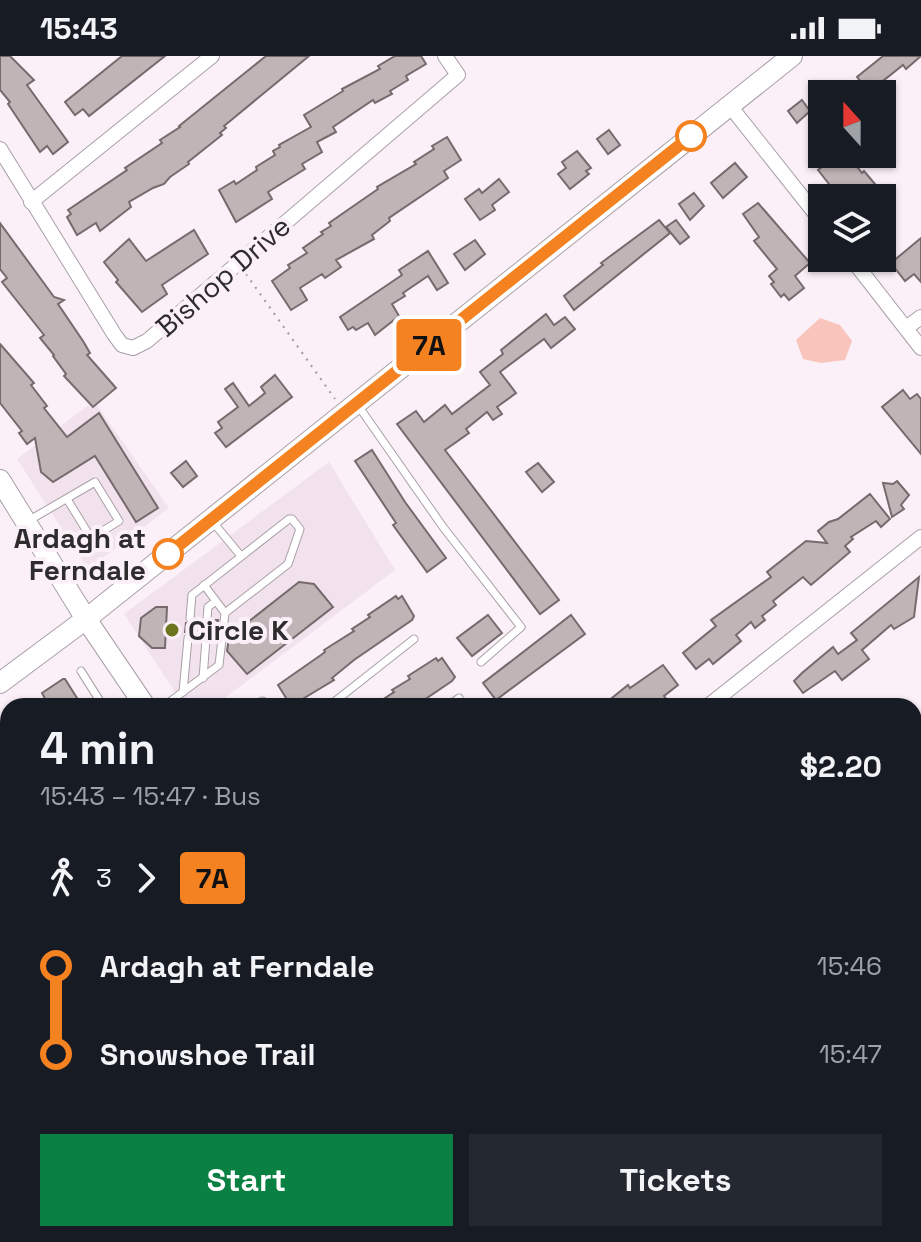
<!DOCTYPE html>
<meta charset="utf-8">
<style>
:root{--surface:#171b24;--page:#242831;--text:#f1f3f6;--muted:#9ea1a6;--accent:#0b8043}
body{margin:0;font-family:"Space Grotesk",sans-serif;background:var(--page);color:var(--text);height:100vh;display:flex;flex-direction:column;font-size:30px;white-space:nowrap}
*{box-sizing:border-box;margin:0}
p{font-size:26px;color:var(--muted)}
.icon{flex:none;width:44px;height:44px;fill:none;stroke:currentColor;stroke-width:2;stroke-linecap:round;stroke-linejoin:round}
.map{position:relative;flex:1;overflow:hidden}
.drawer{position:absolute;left:0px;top:642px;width:922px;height:544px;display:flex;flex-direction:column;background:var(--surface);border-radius:24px 24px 0 0;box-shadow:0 2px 6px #0004}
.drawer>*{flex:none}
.badge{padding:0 16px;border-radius:6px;font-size:28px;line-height:52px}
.needle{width:52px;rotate:339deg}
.controls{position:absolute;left:808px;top:24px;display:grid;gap:16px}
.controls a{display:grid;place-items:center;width:88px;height:88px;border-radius:0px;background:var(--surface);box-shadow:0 2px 6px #0004;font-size:40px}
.map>.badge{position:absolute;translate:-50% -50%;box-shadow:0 0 0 4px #fff}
.legs{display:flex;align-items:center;gap:12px;height:88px;padding:0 40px;font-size:26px}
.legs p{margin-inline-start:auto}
.summary{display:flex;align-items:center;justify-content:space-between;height:136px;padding:0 40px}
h1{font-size:44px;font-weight:700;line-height:60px}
.action{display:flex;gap:16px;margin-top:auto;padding:16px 40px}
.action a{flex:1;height:92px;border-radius:0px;background:var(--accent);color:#fff;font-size:32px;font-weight:700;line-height:92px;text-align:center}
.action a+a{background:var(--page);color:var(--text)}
ul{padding:0 40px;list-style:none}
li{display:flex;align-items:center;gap:28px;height:88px;font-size:30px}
li i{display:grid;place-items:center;width:12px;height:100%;margin:0 10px;background:currentColor}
li i::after{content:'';width:20px;height:20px;margin:-10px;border:6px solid;border-radius:50%;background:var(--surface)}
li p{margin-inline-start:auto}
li:first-child i{background:linear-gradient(#0000 50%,currentColor 0)}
li:last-child i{background:linear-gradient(currentColor 50%,#0000 0)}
.status{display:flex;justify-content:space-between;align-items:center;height:56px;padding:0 40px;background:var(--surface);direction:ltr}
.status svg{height:22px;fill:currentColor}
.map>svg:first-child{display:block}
.built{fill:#f2e2ee}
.green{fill:#f9c4bb}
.forest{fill:#e6ada3}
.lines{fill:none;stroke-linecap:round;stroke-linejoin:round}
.stream{stroke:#898db0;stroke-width:4}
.building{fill:#c1b4b7;stroke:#766a6d;stroke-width:2}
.lane-casing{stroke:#a9a0a7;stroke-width:9}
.street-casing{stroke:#a9a0a7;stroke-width:16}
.secondary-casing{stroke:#a9a0a7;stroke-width:22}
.path{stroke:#9f979c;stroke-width:2;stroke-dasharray:2 6;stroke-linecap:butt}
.lane{stroke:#fff;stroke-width:7}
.street{stroke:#fff;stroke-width:14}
.secondary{stroke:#fff;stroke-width:20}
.line-1-casing{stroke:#fff;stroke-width:18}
.line-1{stroke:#f58220;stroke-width:12}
.stop-1-dot{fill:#fff;stroke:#f58220;stroke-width:4}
.poi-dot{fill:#6d751e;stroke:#fbf0f8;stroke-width:3}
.labels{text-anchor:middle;stroke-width:8;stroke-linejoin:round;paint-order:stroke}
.street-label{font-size:28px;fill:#2f2c2e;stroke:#fbf0f8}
.stop-label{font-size:28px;font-weight:bold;fill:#2f2c2e;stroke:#fbf0f8;text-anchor:end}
.poi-label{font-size:28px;font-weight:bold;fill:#2f2c2e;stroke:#fbf0f8;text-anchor:start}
</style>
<div class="status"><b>15:43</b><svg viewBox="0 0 49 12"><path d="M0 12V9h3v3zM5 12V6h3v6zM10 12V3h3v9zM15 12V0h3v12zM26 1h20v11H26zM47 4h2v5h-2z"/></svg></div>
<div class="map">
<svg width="921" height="1186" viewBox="0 0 921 1186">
<rect width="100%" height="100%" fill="#fbf0f8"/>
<g class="built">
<path d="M94 345 169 452 88 513 17 403Z"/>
<path d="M329 406 395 514 214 650H184L124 558Z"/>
</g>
<path class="green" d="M820 262 840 269 852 285 845 304 821 307 803 303 796 284Z"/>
<path class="forest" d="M8 676V1178H290L296 1186H9L0 1158V683Z"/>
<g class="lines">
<g class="stream">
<path d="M0 1025 8 1028"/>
<path d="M583 1178 591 1186"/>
</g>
</g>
<g class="building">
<path d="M0 0H10L34 24 27 29 68 86 53 98 47 90 40 96 8 48 10 46 0 34Z"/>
<path d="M122 0H165L89 60 83 53 75 59 65 46Z"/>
<path d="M266 0H309L224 70 226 72 220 77 222 79 188 106 189 108 170 121 164 128 153 132 129 146 131 151 100 175 96 167 77 179 67 161 71 158 68 154 127 114 125 112 162 87 160 84 180 71 179 70Z"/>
<path d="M395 0H421L426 8 406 20 408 24 390 35 392 38 375 47 373 44 333 71 336 76 317 86 322 96 302 108 305 113 268 136 272 143 236 166 219 134 234 125 236 128 257 114 256 111 275 99 273 95 280 91 279 89 311 71 304 59 343 35 342 33 380 13 378 10Z"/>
<path d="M883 0H921L906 13 903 9 869 36 857 21Z"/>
<path d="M802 44 810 55 797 67 788 55Z"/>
<path d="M609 74 620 89 608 98 597 83Z"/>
<path d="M447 81 461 104 444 115 448 122 389 162 390 165 372 179 374 183 336 204 341 211 325 222 322 218 300 232 307 244 291 254 272 225 290 212 288 209 307 197 303 192 323 178 321 176 331 170 329 167 378 133 377 131 416 108 414 106 434 93 432 90Z"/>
<path d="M577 95 591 112 586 115 589 118 570 133 558 118 566 112 562 106Z"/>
<path d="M839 98H847L862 117 864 115 880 134 876 138 879 142H840L818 114Z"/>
<path d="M735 107 747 121 723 142 711 127Z"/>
<path d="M499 123 509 136 492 149 495 154 480 164 465 143 479 133 482 137Z"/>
<path d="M694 137 704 150 690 164 679 148Z"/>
<path d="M758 147 810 207 795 220 804 232 789 244 784 238 781 241 771 228 774 226 769 220 777 213 754 185 759 181 743 158Z"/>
<path d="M659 164 670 177 574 254 564 240 603 209 601 207Z"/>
<path d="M676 164 689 181 680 188 666 171Z"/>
<path d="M0 167 54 241 64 244 58 248 83 285 90 297 87 299 116 332 93 351 64 320 66 318 53 300 54 299 40 282 44 279 2 226 7 222 0 213Z"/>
<path d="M194 174 208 198 162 229 167 238 142 256 116 226 118 224 104 206 129 183 146 205Z"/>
<path d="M921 182V226L914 218 905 225 891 207Z"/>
<path d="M475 184 485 198 465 214 454 198Z"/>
<path d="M428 195 448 227 437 234 428 220 403 237 405 240 392 248 399 260 375 279 368 267 356 274 353 271 348 274 340 261 402 219 399 214Z"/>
<path d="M546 258 554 269 565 261 575 273 551 292 544 283 500 316 516 337 497 351 502 358 493 364 487 356 466 373 469 377 445 394 559 544 540 558 397 368 416 355 424 366 445 349 452 358 490 329 480 316 503 298 501 294Z"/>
<path d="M0 288 34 327 31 329 47 350 44 352 67 381 99 357 158 452 136 466 95 400 53 426 41 416 35 382 27 388 19 377 22 375 0 347Z"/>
<path d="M275 319 292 341 226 391 215 377 222 372 218 366 238 351 225 333 233 327 249 350 265 337 261 331Z"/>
<path d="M903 334 910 343 917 338 921 343V398L882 351Z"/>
<path d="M372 394 405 446 446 502 427 516 393 469 396 467 355 405Z"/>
<path d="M186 405 197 420 183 431 171 417Z"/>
<path d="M538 407 554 426 542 436 526 416Z"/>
<path d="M897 425 909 439 901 449 904 453 892 461 883 427 893 428Z"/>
<path d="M870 438 890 463 881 471 876 465 851 481 853 483 845 490 850 496 811 529 803 521 773 545 776 549 762 560 765 564 755 572 751 566 736 579 741 585 713 608 709 603 696 613 683 597 716 570 711 564 771 521 767 516 806 485 827 487 818 475 829 466 838 463Z"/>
<path d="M919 521 914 561 894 573 891 569 862 594 869 603 842 624 835 615 803 637 794 625 802 617 833 591 838 598 857 584 851 577Z"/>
<path d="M299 526 314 528 333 551 247 618 227 595 229 581Z"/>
<path d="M396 540 398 543 402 540 414 560 412 564 354 604 332 622 334 624 291 650 278 629 321 599 325 596 324 594 354 575 352 573 370 561 368 559Z"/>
<path d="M156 551H167L165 592H152L139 580 141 562Z"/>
<path d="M488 559 502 577 472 600 457 582Z"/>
<path d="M571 559 585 578 496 644 483 627Z"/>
<path d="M196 562 207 569 213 564H218L215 584 207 577 203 578 200 583 194 582 191 576H185L186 567 192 568Z"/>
<path d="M436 602 438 605 442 602 455 621 452 625 415 650H373L394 636 392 634 410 623 408 620Z"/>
<path d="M663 609 678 629 664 640 667 644 660 650H602L628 629 630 632Z"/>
<path d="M63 623H65L82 650H49L42 637Z"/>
</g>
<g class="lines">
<defs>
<g id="lane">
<path d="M357 348 443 471 521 571 481 606"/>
<path d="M28 465 95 426 119 465 91 482 67 443"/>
<path d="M212 465 241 500"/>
<path d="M204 529 225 557"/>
<path d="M207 563 208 551 216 545"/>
<path d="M81 615 103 650"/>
<path d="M203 622 206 583"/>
<path d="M183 636 188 582"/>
<path d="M164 650 219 609 225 557 288 508 300 473 292 463H289L192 539 190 562"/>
<path d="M251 650 262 645 274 650"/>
<path d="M329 650 414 583"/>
<path d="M448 650 459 642"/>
</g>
<g id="street">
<path d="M730 50 822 166"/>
<path d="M0 93 114 278 122 289 133 292 147 285 458 19 445 0"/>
<path d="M31 146 212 0"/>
<path d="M851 202 921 292"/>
<path d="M906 272 921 261"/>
<path d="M708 650 921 481"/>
<path d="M914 831 921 819"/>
<path d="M914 1084 921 1085"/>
<path d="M396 1178 405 1186"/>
<path d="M620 1178 634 1186"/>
</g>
<g id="secondary">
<path d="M0 424 86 563 145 650"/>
<path d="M0 627 86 563 792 0"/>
<path d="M557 1178 568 1186"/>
</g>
</defs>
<use href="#lane" class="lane-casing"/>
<use href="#street" class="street-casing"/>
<use href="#secondary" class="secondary-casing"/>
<g class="path">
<path d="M246 218 335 343"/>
<path d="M152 1178 155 1186"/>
<path d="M266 1178 270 1186"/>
<path d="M71 1186 83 1178"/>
</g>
<use href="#lane" class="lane"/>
<use href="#street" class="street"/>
<use href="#secondary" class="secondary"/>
</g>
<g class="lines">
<defs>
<path id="line-1" d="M168 498 691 80"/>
</defs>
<use href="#line-1" class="line-1-casing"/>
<use href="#line-1" class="line-1"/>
</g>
<g class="stop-1-dot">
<circle cx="691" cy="80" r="14"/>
<circle cx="168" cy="498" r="14"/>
</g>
<circle class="poi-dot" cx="172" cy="574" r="8"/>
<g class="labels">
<g class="street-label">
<text transform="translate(223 220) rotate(-41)" y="10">Bishop Drive</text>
</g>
<g class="stop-label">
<text x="146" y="492">Ardagh at<tspan x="146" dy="32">Ferndale</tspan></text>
</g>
<g class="poi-label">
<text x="188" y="584">Circle K</text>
</g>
</g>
</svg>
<div class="controls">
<a><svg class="needle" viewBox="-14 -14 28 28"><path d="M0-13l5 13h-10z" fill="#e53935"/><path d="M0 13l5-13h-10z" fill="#9ea1a6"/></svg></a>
<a><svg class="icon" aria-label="layers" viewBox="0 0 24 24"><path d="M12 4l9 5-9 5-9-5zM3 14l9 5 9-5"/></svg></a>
</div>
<b class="badge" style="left:429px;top:289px;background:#f58220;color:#111">7A</b>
<section class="drawer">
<div class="summary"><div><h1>4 min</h1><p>15:43 – 15:47 · Bus</p></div><b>$2.20</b></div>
<div class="legs"><svg class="icon" aria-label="walk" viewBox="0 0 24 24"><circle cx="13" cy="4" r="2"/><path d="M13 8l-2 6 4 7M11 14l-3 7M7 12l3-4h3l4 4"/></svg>3<svg class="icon" aria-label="forward" viewBox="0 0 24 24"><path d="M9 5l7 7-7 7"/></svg><b class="badge" style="background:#f58220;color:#111">7A</b></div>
<ul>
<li><i style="color:#f58220"></i><b>Ardagh at Ferndale</b><p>15:46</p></li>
<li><i style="color:#f58220"></i><b>Snowshoe Trail</b><p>15:47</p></li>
</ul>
<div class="action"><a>Start</a><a>Tickets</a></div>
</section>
</div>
